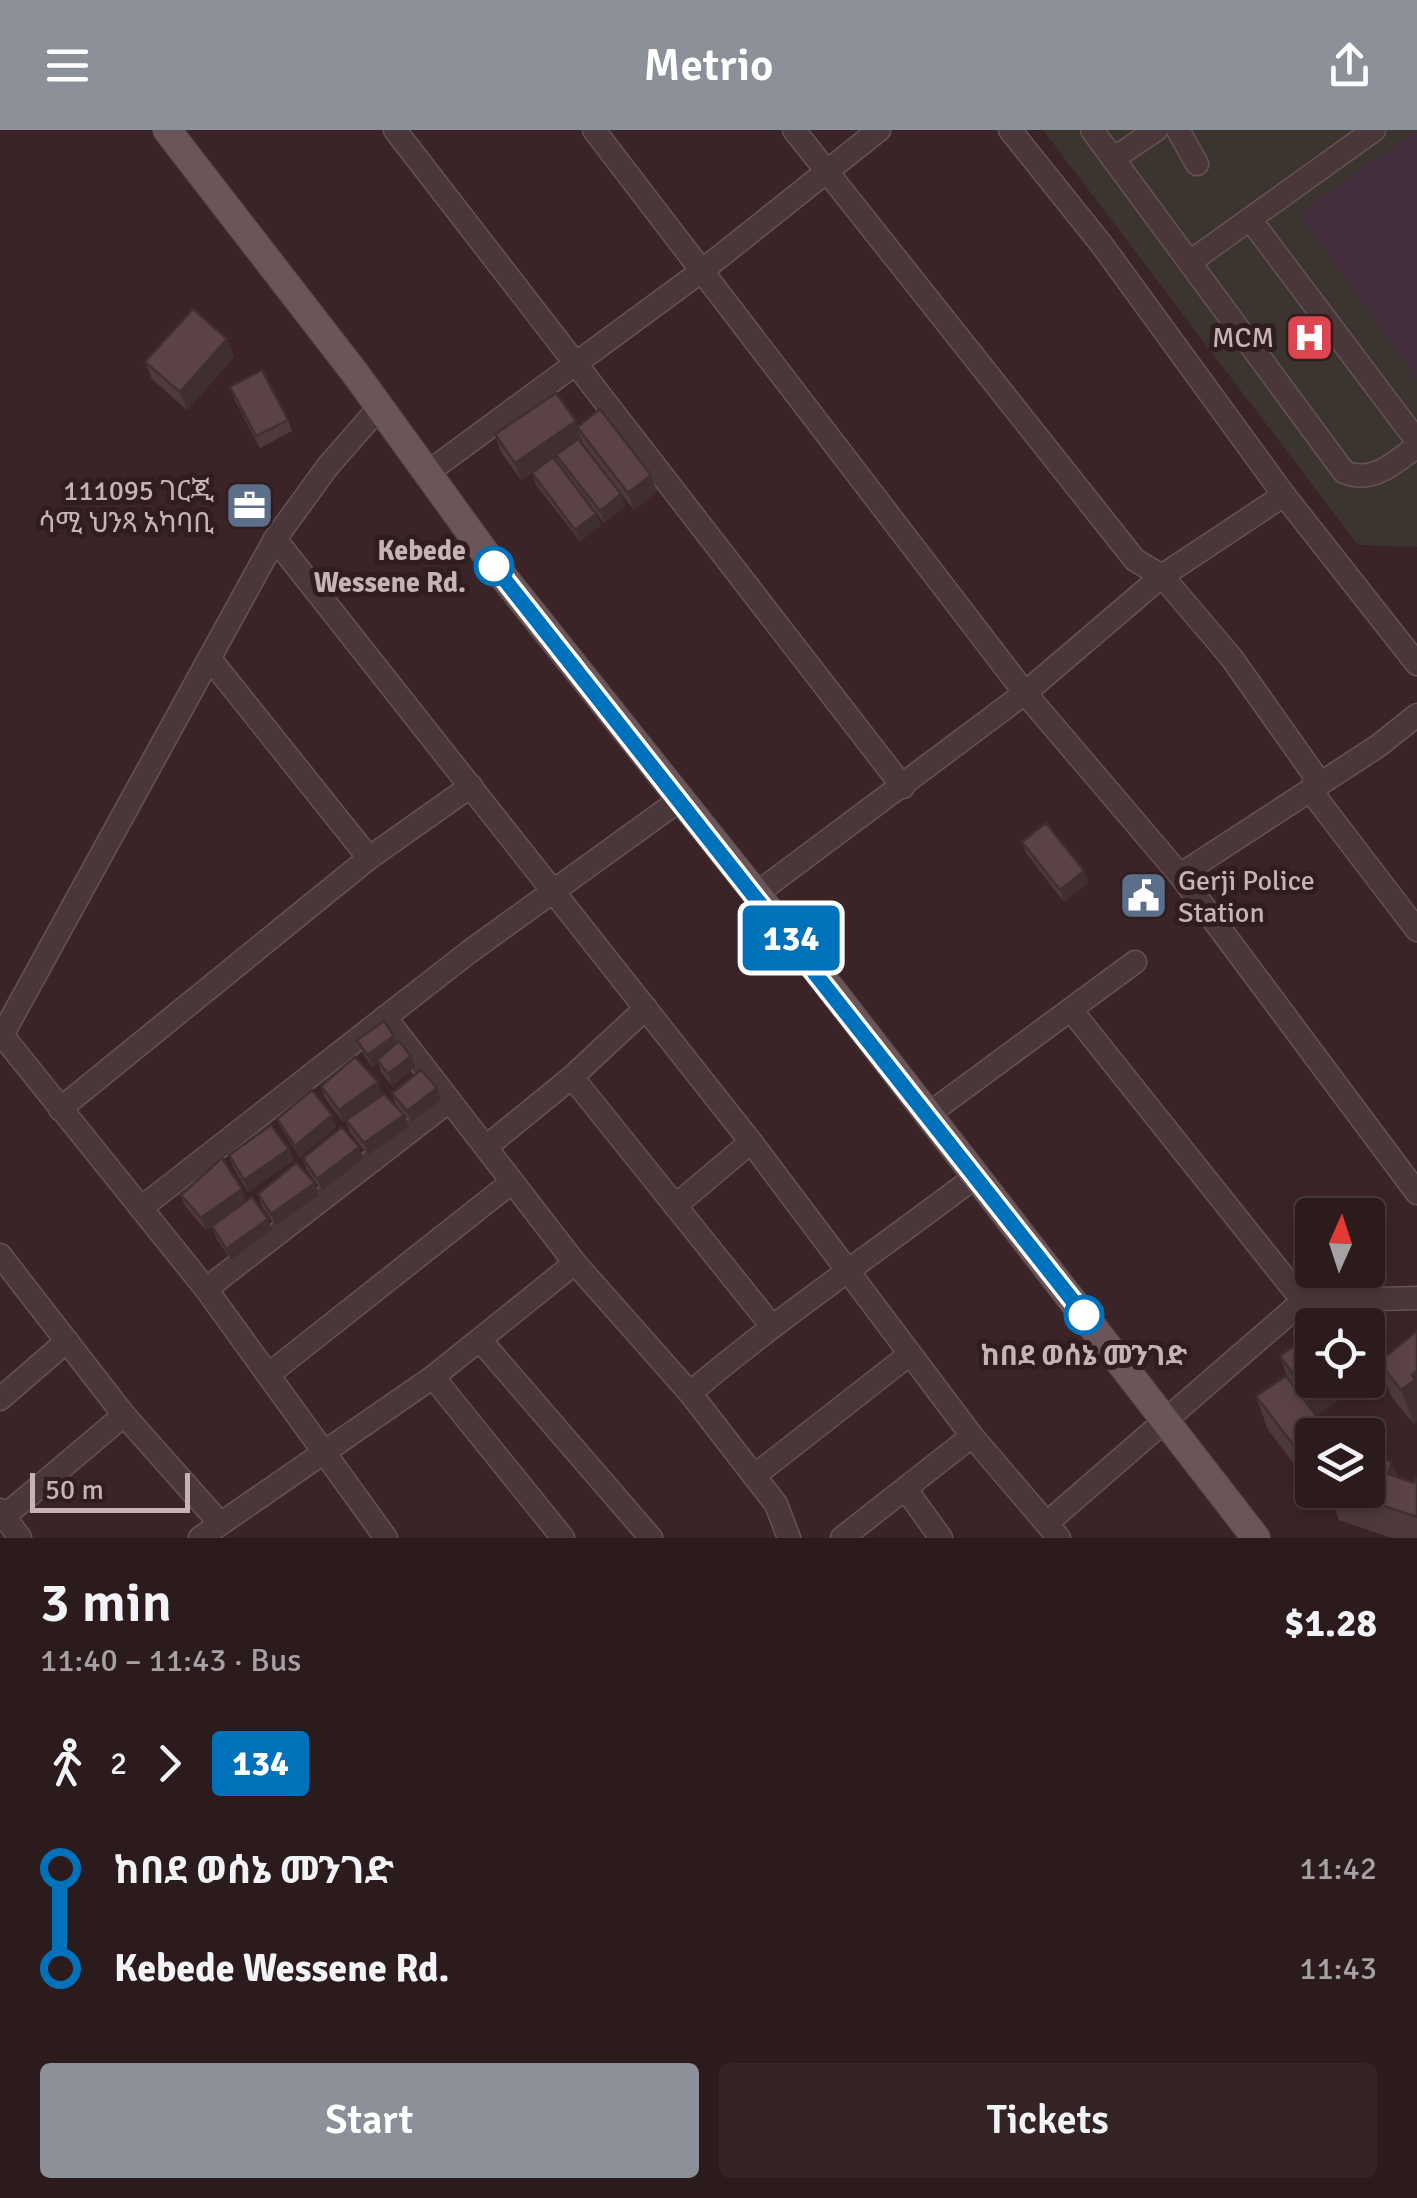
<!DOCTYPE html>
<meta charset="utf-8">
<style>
:root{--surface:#2c1b1d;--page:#342426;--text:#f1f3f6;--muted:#a6a1a4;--line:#48393b;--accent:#8c9099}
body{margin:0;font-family:Signika,"Noto Sans Ethiopic",sans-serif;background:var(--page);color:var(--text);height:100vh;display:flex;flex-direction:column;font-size:38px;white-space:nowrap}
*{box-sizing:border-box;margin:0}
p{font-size:32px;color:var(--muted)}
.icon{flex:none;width:55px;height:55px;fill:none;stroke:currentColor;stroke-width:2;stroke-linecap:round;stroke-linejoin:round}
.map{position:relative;height:1408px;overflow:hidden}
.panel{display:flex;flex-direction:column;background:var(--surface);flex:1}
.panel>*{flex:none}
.badge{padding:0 20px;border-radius:8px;font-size:35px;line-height:65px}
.needle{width:65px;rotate:3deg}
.buttons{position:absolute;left:1295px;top:1068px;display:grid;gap:20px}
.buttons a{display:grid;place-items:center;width:90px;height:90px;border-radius:10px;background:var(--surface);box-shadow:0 5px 15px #0003,0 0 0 2px var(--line);font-size:50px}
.scale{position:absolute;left:30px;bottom:25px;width:160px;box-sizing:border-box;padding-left:10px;border:5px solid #c6b3b4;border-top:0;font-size:28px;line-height:35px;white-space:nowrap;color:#c6b3b4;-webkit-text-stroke:8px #2f1d1f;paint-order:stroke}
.map>.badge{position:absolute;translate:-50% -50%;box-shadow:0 0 0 5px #fff}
.legs{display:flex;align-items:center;gap:15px;height:110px;padding:0 40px;font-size:32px}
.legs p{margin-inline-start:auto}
.summary{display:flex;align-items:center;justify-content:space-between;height:170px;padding:0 40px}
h1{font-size:55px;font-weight:600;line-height:75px}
.primary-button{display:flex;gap:20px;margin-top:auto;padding:20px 40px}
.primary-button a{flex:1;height:115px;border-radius:10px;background:var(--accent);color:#fff;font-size:40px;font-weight:600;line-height:115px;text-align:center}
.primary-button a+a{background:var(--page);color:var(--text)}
ul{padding:0 40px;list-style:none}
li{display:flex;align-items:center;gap:35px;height:100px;font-size:38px}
li i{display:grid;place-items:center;width:15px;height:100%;margin:0 12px;background:currentColor}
li i::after{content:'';width:25px;height:25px;margin:-12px;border:8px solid;border-radius:50%;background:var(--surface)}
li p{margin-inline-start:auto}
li:first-child i{background:linear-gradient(#0000 50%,currentColor 0)}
li:last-child i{background:linear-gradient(currentColor 50%,#0000 0)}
header{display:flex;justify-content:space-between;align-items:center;height:130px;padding:0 40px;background:var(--accent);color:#fff;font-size:45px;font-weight:600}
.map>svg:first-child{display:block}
.medical{fill:#3c342f}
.pitch{fill:#432e3e}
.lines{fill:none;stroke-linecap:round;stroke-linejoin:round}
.minor-casing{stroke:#655354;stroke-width:25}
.major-casing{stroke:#534143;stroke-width:30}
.minor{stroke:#4a373a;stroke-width:22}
.major{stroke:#6a5558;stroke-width:28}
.wall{fill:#4e3a3b}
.shaded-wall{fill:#402f30}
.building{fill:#5b4345;stroke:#402f30;stroke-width:2.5}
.line-1-casing{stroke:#fff;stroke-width:22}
.line-1{stroke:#0072bc;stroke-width:15}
.stop-1-dot{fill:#fff;stroke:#0072bc;stroke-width:5}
.labels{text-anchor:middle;stroke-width:10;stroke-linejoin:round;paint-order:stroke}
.poi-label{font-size:28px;fill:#c6b3b4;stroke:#2f1d1f;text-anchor:end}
.stop-label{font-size:28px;font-weight:bold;fill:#c6b3b4;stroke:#2f1d1f;text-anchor:end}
</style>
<header><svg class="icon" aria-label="menu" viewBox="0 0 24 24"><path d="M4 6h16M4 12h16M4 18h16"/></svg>Metrio<svg class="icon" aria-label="share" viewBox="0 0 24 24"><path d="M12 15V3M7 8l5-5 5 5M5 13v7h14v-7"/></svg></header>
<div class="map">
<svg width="1417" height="1408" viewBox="0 0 1417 1408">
<rect width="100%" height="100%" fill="#3a2427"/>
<path class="medical" d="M1043 0H1417V417L1358 415Z"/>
<path class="pitch" d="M1417 1V249L1299 83Z"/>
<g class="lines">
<defs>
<g id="minor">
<path d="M395 0 903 657"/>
<path d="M594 0 1025 563 1180 745 1417 1063"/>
<path d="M794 0 1135 430 1162 446 1231 527 1313 643 1317 669 1417 800"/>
<path d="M1010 0 1102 115 1284 365 1417 534"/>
<path d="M1092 0 1344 342C1372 354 1395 333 1417 316"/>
<path d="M1178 0 1197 34"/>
<path d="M1113 29 1156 0"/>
<path d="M1250 89 1417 311"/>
<path d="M1190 132 1374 0"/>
<path d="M427 343 703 140 879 0"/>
<path d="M275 409 751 1012 972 1306 1059 1408"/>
<path d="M210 529 369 728"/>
<path d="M1180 745 1378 616 1417 585"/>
<path d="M756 764 1025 563 1162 446 1284 365"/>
<path d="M1071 880 1303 1171"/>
<path d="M385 887 575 1133 690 1263 776 1374 789 1408"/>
<path d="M2 905 206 1159 386 1408"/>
<path d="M0 909 275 409 328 336 378 279"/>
<path d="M572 947 771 1195"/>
<path d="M60 979 369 728 471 656"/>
<path d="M926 986 1135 832"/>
<path d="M486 1017 572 947 646 878"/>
<path d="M675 1076 751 1012"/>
<path d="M141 1078 469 822 681 669"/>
<path d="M0 1125 124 1285 219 1392"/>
<path d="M206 1159 449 971"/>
<path d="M480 1210 651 1408"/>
<path d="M269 1244 512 1052"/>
<path d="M433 1247 563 1408"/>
<path d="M690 1263C781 1186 880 1119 975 1047"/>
<path d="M0 1269 67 1211"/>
<path d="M754 1346 910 1224"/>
<path d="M907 1361 941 1408"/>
<path d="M0 1380 20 1408"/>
<path d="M0 1390 124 1285"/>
<path d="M1047 1393 1303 1171 1417 1168"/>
<path d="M200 1408 433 1247 575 1133"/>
<path d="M842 1408 972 1306"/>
</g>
<path id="major" d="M167 0 355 243 494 435 804 824 1256 1408"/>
</defs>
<use href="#minor" class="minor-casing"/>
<use href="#major" class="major-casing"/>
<use href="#minor" class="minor"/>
<use href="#major" class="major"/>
</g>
<g class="wall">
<path d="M227 209 234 227 187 280 152 249 145 232Z"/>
<path d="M230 257 288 290 292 301 260 318 234 269Z"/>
<path d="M578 296 651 345 657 362 634 380 583 315 581 309 579 311 621 364 625 376 604 393 571 351 596 384 601 395 580 411 536 355 532 343 537 340 521 350 501 322 495 304Z"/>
<path d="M1022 712 1088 753 1064 772 1026 723Z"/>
<path d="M357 910 397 913 411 926 415 937 392 956 381 942 378 932 372 937 362 922Z"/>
<path d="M321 956 382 964 343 992 325 968Z"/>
<path d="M392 963 441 970 411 992 396 975Z"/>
<path d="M332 985 336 997 300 1027 282 1000 277 989Z"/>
<path d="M404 985 409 997 368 1025 350 1002 346 990Z"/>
<path d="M289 1019 293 1031 248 1062 233 1037 229 1025Z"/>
<path d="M303 1028 363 1029 322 1061 307 1040Z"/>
<path d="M258 1064 319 1065 275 1096 262 1076Z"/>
<path d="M181 1065 246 1071 206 1100 185 1076Z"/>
<path d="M212 1096 272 1100 231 1130 216 1108Z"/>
<path d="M1417 1201 1414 1294 1391 1266 1379 1232Z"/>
<path d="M1280 1226 1312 1250H1366L1316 1286 1312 1305V1357L1268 1300 1256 1266 1288 1249Z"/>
<path d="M1392 1332 1398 1347 1414 1353 1417 1349V1408H1392L1339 1390 1328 1360H1368L1379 1341Z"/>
</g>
<g class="shaded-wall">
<path d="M227 209 234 227 187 280 180 262Z"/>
<path d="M576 291 581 309 521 350 515 333Z"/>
<path d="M651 345 657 362 634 380 628 363Z"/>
<path d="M621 364 625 376 604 393 600 381Z"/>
<path d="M596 384 601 395 580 411 575 400Z"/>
<path d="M1084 741 1088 753 1064 772 1060 760Z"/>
<path d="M394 906 398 918 372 937 367 925Z"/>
<path d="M411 926 415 937 392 956 388 944Z"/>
<path d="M378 952 382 964 343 992 339 980Z"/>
<path d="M437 958 441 970 411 992 407 981Z"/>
<path d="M332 985 336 997 300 1027 295 1016Z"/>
<path d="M404 985 409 997 368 1025 364 1013Z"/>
<path d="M359 1017 363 1029 322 1061 317 1049Z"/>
<path d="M289 1019 293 1031 248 1062 244 1050Z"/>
<path d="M315 1053 319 1065 275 1096 271 1084Z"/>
<path d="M242 1059 246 1071 206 1100 201 1088Z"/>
<path d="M268 1089 272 1100 231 1130 226 1119Z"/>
<path d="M1368 1210 1379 1241 1368 1249Z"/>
<path d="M1417 1241V1291L1414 1294 1401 1260 1412 1245Z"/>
<path d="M1312 1247V1250H1366L1314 1288 1301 1255Z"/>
<path d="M1312 1327V1349L1306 1332Z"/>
<path d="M1392 1332 1404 1365 1388 1344Z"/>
</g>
<g class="building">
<path d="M193 179 227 209 180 262 145 232Z"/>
<path d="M262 240 288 290 256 306 230 257Z"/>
<path d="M556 263 576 291 515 333 495 304Z"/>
<path d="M600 279 651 345 628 363 577 297Z"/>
<path d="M578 309 621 364 600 381 556 325Z"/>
<path d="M553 327 596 384 575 400 532 343Z"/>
<path d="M1046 693 1084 741 1060 760 1022 712Z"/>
<path d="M384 891 394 906 367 925 357 910Z"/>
<path d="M399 911 411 926 388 944 377 930Z"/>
<path d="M355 927 378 952 339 980 321 956Z"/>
<path d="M421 940 437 958 407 981 392 963Z"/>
<path d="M312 960 332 985 295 1016 277 989Z"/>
<path d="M384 964 404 985 364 1013 346 990Z"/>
<path d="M271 995 289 1019 244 1050 229 1025Z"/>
<path d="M342 997 359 1017 317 1049 303 1028Z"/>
<path d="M222 1028 242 1059 201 1088 181 1065Z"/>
<path d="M296 1033 315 1053 271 1084 258 1064Z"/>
<path d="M252 1067 268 1089 226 1119 212 1096Z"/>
<path d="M1344 1179 1357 1195H1322Z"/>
<path d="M1417 1201V1241L1412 1245 1415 1250 1401 1260 1379 1232Z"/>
<path d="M1312 1202V1247L1301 1255 1280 1226Z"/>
<path d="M1286 1246 1331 1305H1312V1327L1306 1332 1256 1266Z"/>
<path d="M1383 1329 1392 1332 1388 1344 1414 1353 1416 1348 1417 1349V1387L1336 1360H1368V1336L1379 1341Z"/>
</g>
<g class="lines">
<defs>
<path id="line-1" d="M494 436 1084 1185"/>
</defs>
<use href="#line-1" class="line-1-casing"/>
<use href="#line-1" class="line-1"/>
</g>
<defs>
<symbol id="hospital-square" viewBox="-11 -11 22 22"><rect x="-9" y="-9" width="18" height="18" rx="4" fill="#e0444e" stroke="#2f1d1f"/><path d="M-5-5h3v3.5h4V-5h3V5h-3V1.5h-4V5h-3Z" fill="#fff"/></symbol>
<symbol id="office-square" viewBox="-11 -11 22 22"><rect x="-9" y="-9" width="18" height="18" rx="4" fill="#5c6f8a" stroke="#2f1d1f"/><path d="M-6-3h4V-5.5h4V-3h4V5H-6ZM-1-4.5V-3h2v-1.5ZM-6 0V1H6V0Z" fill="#fff"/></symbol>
<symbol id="civic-square" viewBox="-11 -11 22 22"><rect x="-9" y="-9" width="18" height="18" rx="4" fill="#5c6f8a" stroke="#2f1d1f"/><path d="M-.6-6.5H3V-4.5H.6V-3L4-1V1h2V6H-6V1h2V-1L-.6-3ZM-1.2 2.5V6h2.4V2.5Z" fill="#fff"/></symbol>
</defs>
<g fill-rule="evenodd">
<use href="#hospital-square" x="1282" y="180" width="55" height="55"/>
<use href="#office-square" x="222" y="348" width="55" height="55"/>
<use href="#civic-square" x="1116" y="738" width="55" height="55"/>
</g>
<g class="stop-1-dot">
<circle cx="494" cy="436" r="18"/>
<circle cx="1084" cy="1185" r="18"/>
</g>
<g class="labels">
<g class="poi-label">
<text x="1274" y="217">MCM</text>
<text x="214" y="370">111095 ገርጂ<tspan x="214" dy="32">ሳሚ ህንጻ አካባቢ</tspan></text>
<text x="1178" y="760" text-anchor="start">Gerji Police<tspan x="1178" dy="32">Station</tspan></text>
</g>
<g class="stop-label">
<text x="466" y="430">Kebede<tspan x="466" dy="32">Wessene Rd.</tspan></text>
<text x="1084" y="1235" text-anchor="middle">ከበደ ወሰኔ መንገድ</text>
</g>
</g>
</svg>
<div class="buttons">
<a><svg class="needle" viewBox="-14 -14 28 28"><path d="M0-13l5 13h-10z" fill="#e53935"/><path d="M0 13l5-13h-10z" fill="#a6a1a4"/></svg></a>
<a><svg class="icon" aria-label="locate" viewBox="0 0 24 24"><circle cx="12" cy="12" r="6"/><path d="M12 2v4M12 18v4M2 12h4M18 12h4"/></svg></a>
<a><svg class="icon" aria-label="layers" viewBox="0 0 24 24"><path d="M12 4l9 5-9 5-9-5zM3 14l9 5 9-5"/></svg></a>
</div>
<div class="scale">50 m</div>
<b class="badge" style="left:791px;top:808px;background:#0072bc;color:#fff">134</b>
</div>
<section class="panel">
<div class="summary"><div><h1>3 min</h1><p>11:40 – 11:43 · Bus</p></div><b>$1.28</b></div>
<div class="legs"><svg class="icon" aria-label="walk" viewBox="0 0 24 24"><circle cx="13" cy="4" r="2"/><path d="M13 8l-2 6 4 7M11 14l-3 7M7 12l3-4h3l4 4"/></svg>2<svg class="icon" aria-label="forward" viewBox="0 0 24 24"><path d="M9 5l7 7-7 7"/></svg><b class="badge" style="background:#0072bc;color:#fff">134</b></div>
<ul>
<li><i style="color:#0072bc"></i><b>ከበደ ወሰኔ መንገድ</b><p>11:42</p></li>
<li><i style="color:#0072bc"></i><b>Kebede Wessene Rd.</b><p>11:43</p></li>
</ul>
<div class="primary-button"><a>Start</a><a>Tickets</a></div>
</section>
